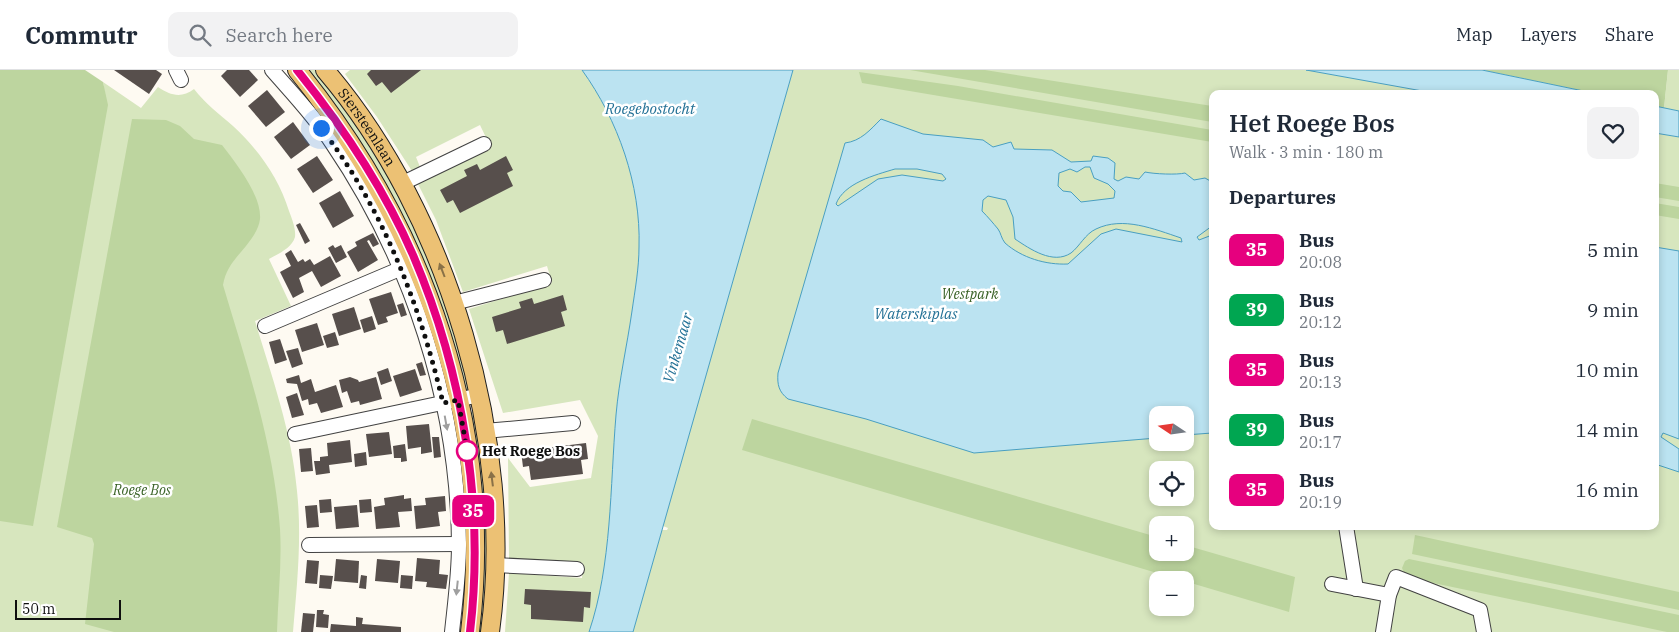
<!DOCTYPE html>
<meta charset="utf-8">
<style>
:root{--surface:#fff;--page:#f2f2f3;--text:#1f2937;--muted:#747a83;--line:#e0e1e3}
body{margin:0;font-family:"IBM Plex Serif",serif;background:var(--page);color:var(--text);height:100vh;display:flex;flex-direction:column;font-size:19px;white-space:nowrap}
*{box-sizing:border-box;margin:0}
p{font-size:16px;color:var(--muted)}
.icon{flex:none;width:28px;height:28px;fill:none;stroke:currentColor;stroke-width:2;stroke-linecap:round;stroke-linejoin:round}
.map{position:relative;flex:1;overflow:hidden}
.sheet{position:absolute;left:1209px;top:20px;width:450px;height:440px;display:flex;flex-direction:column;background:var(--surface);border-radius:10px;box-shadow:0 2px 8px #0003}
.sheet>*{flex:none}
.badge{padding:0 10px;border-radius:8px;font-size:18px;line-height:32px}
.needle{width:32px;rotate:283deg}
.buttons{position:absolute;left:1149px;top:336px;display:grid;gap:10px}
.buttons a{display:grid;place-items:center;width:45px;height:45px;border-radius:10px;background:var(--surface);box-shadow:0 2px 8px #0003;font-size:25px}
.scale{position:absolute;left:15px;bottom:12px;width:106px;box-sizing:border-box;padding-left:5px;border:2px solid #0f0f0f;border-top:0;font-size:14px;line-height:18px;white-space:nowrap;color:#0f0f0f;-webkit-text-stroke:4px #fff;paint-order:stroke}
.you{position:absolute;width:25px;height:25px;margin:-12px;border:4px solid #fff;border-radius:50%;background:#1a73e8;box-shadow:0 0 0 8px #1a73e833}
.map>.badge{position:absolute;translate:-50% -50%;box-shadow:0 0 0 2px #fff}
h2{padding:0 20px;font-size:19px;line-height:45px}
.round{display:grid;place-items:center;flex:none;width:52px;height:52px;border-radius:10px;background:var(--page)}
.summary{display:flex;align-items:center;justify-content:space-between;height:85px;padding:0 20px}
h1{font-size:24px;font-weight:600;line-height:38px}
ul{padding:0;list-style:none}
li{display:flex;align-items:center;gap:15px;height:60px;padding:0 20px}
li div{flex:1}
li b{display:block;font-size:19px}
li em{font-style:normal}
li .badge{min-width:55px;font-weight:700;text-align:center}
header{display:flex;align-items:center;gap:30px;box-sizing:border-box;height:70px;padding:0 25px;background:var(--surface);border-bottom:1px solid var(--line)}
header strong{font-size:24px}
nav{display:flex;gap:28px;margin-inline-start:auto;font-size:18px}
.search{width:350px;height:45px;background:var(--page);display:flex;align-items:center;gap:12px;box-sizing:border-box;padding:0 18px;border-radius:10px;color:var(--muted);font-size:19px}
.map>svg:first-child{display:block}
.green{fill:#d7e6be;fill-rule:evenodd}
.forest{fill:#bdd59f}
.water{fill:#bbe3f1;stroke:#499fc1;fill-rule:evenodd}
.building{fill:#574f4c}
.lines{fill:none;stroke-linecap:round;stroke-linejoin:round}
.minor-casing{stroke:#424242;stroke-width:16}
.major-casing{stroke:#202020;stroke-width:20}
.minor{stroke:#fff;stroke-width:14}
.major{stroke:#ecc174;stroke-width:18}
.oneway{fill:#897147}
.oneway2{fill:#9f9f9f}
.line-casing{stroke:#fff;stroke-width:11}
.line{stroke:#e6007e;stroke-width:8}
.walk{stroke:#0f0f0f;stroke-width:5;stroke-dasharray:0 9}
.stop-dot{fill:#fff;stroke:#e6007e;stroke-width:2.5}
.labels{text-anchor:middle;stroke-width:5;stroke-linejoin:round;paint-order:stroke}
.street-label{font-size:14px;fill:#0f0f0f;stroke:#fff}
.park-label{font-size:14px;font-style:italic;fill:#386125;stroke:#fff}
.stop-label{font-size:14px;font-weight:bold;fill:#0f0f0f;stroke:#fff;text-anchor:start}
.water-label{font-size:15px;font-style:italic;fill:#237196;stroke:#fff}
</style>
<header>
<strong>Commutr</strong>
<div class="search"><svg class="icon" aria-label="search" viewBox="0 0 24 24"><circle cx="10" cy="10" r="6"/><path d="M15 15l6 6"/></svg>Search here</div>
<nav><a>Map</a><a>Layers</a><a>Share</a></nav>
</header>
<div class="map">
<svg width="1679" height="562" viewBox="0 0 1679 562">
<rect width="100%" height="100%" fill="#fefaf2"/>
<g class="green">
<path d="M0 0 105 26 103 12 141 38 158 17C170 25 181 29 194 19 206 34 219 44 233 56 258 79 279 108 289 141 292 149 296 159 295 167 292 178 278 184 269 189L291 236 255 251C272 307 292 363 297 421 302 468 297 515 293 562H0Z"/>
<path d="M303 0H318L338 24 419 157 474 318 465 322Z"/>
<path d="M350 0H582C618 50 641 115 639 177 639 198 635 220 632 241 627 276 619 310 616 345 610 417 612 494 589 562H505L509 503 582 508 583 493 509 488 508 388 530 417 591 408 598 366 580 330 503 343 469 239 552 213 547 196 463 222 436 150 418 114 491 78 480 55 416 87 420 97 412 101 377 47 345 4Z"/>
<path d="M793 0H1306L1416 19 1415 24H1212V456H1655V63L1679 67V562H633L662 460H667L668 458 663 456ZM1158 345H1185V372H1158ZM1158 400H1185V428H1158ZM1158 455H1185V482H1158ZM1158 510H1185V538H1158Z"/>
<path d="M1668 0H1679V41L1664 38Z"/>
<path d="M475 341 488 409 486 562H475L468 343Z"/>
</g>
<g class="forest">
<path d="M0 0H85L103 12 108 35 33 456 0 451Z"/>
<path d="M910 0H985L1212 36V52Z"/>
<path d="M1482 0H1668L1664 38 1655 36V24H1598Z"/>
<path d="M859 2 958 16 1212 60V72L862 13Z"/>
<path d="M132 49 166 50 180 56 194 69 222 75C236 93 262 126 260 149 259 159 252 168 246 176 235 189 226 198 223 215 247 295 274 375 280 459 282 493 278 528 277 562H114L85 554 94 474 92 468 57 457Z"/>
<path d="M1655 113 1679 117V131L1655 127Z"/>
<path d="M1655 133 1679 137V149L1655 145Z"/>
<path d="M752 349 1157 467 1158 482H1185V475L1295 507 1289 542 742 380Z"/>
<path d="M1415 465 1679 522V540L1412 484Z"/>
<path d="M1409 489 1679 545V562H1667L1419 510 1405 505 1402 498 1405 491Z"/>
</g>
<g class="water">
<path d="M582 0H793L633 562H589C612 494 610 417 616 345 619 310 627 276 632 241 635 220 639 198 639 177 641 115 618 50 582 0Z"/>
<path d="M1306 0H1482L1598 24H1439Z"/>
<path d="M1655 36 1679 41V67L1655 63Z"/>
<path d="M881 49 923 64 983 70 993 77 1011 72 1014 79 1052 80 1071 92 1091 91 1093 86 1108 88 1115 93 1114 109 1118 111 1126 107 1139 109 1145 102C1154 104 1177 105 1185 103L1194 110 1205 108 1212 112V156L1197 167 1199 170 1212 165V363L1185 365V345H1158L1157 368 974 383 866 349 788 329C779 322 777 315 778 303L845 73C861 71 870 60 881 49ZM1085 97H1090L1094 108 1108 114 1115 121 1114 128 1081 132 1071 122 1063 121 1058 116 1059 103 1070 99 1077 102ZM895 99H917L942 104 946 109 943 111 902 105 878 109 838 136 836 134C844 113 875 105 895 99ZM988 126 1006 130 1013 147 1015 169C1030 179 1053 195 1071 183 1080 176 1085 164 1096 159 1123 146 1154 159 1181 168L1182 172 1116 159 1101 164 1068 194C1046 195 1022 188 1005 173 1001 168 1001 163 998 159 993 153 988 147 982 141L983 130Z"/>
<path d="M1655 177 1679 181V369L1663 363 1661 367 1679 379V402L1655 394Z"/>
</g>
<g class="building">
<path d="M114 0H156L162 4 149 24Z"/>
<path d="M227 0H249L258 10 240 27 221 6Z"/>
<path d="M371 0H421L391 23 382 12 376 16 367 4Z"/>
<path d="M267 20 285 42 266 57 248 36Z"/>
<path d="M293 52 310 75 291 89 274 67Z"/>
<path d="M317 86 333 110 313 123 297 99Z"/>
<path d="M506 86 513 100 507 103 513 116 460 143 453 130 447 133 440 120 467 106 464 100 477 94 480 100Z"/>
<path d="M340 121 354 146 333 158 319 133Z"/>
<path d="M300 153 310 171 305 174 296 155Z"/>
<path d="M373 163 379 174 373 177 369 170 367 171 378 190 358 202 347 182 357 176 355 172Z"/>
<path d="M333 175 335 178 341 175 347 187 336 193 328 178Z"/>
<path d="M291 180 298 192 303 189 305 192 310 189 314 195 330 186 341 206 321 217 312 201 299 208 304 222 293 228 280 202 291 196 285 184Z"/>
<path d="M391 222 398 243 386 247 388 252 378 255 369 229Z"/>
<path d="M563 225 567 240 561 242 565 256 507 274 503 260 496 262 492 247 521 238 519 232 532 228 534 234Z"/>
<path d="M403 233 407 245 401 247 397 235Z"/>
<path d="M354 237 361 259 339 266 332 244Z"/>
<path d="M372 246 376 259 364 263 360 250Z"/>
<path d="M317 253 324 275 302 282 295 260Z"/>
<path d="M335 262 339 275 327 278 323 266Z"/>
<path d="M280 269 287 290 275 294 269 272Z"/>
<path d="M298 278 303 294 292 298 286 281Z"/>
<path d="M422 292 426 305 420 306 416 294Z"/>
<path d="M388 298 392 311 381 315 377 302Z"/>
<path d="M415 299 422 320 400 327 393 306Z"/>
<path d="M299 305 301 313 311 309 315 322 336 315 343 337 321 343 317 333 309 335 308 329 302 331 297 314 287 313 286 309Z"/>
<path d="M350 307 358 310 359 312 376 307 382 329 360 335 359 331 351 333 347 321 342 323 339 310Z"/>
<path d="M297 323 304 345 292 348 286 327Z"/>
<path d="M429 354 432 382 421 384V377L408 379 406 356Z"/>
<path d="M389 362 392 384 369 387 366 364Z"/>
<path d="M432 367H439L441 387 434 388Z"/>
<path d="M350 370 352 392 329 395 330 403 316 405 314 391H320V387L328 386 327 373Z"/>
<path d="M586 373 588 389 581 390 583 404 531 410 529 396 523 397 521 381Z"/>
<path d="M405 374 407 391 401 392V388H394L393 376Z"/>
<path d="M311 378 313 401 301 402 299 379Z"/>
<path d="M366 382 367 395 355 397 354 384Z"/>
<path d="M404 425V429L411 428 412 441 398 442 400 457 376 459 374 437 385 435 384 428Z"/>
<path d="M445 426 446 441 438 442 440 456 416 459 414 436 426 435 425 428Z"/>
<path d="M331 429 332 442 320 443 319 430Z"/>
<path d="M371 429 372 442 360 443 359 430Z"/>
<path d="M317 435 319 457 307 458 305 436Z"/>
<path d="M357 435 359 457 336 459 334 437Z"/>
<path d="M417 488 440 490 439 504 448 505 446 519 426 517 427 512 415 511Z"/>
<path d="M336 489 359 491 358 513 334 511Z"/>
<path d="M377 489 400 491 398 513 375 511Z"/>
<path d="M307 490 319 491 317 514 305 513Z"/>
<path d="M320 505 333 506 331 519 319 518Z"/>
<path d="M361 505 367 506 366 519 359 518Z"/>
<path d="M401 505 413 506 412 519 400 518Z"/>
<path d="M525 519 591 522 590 538 584 537 583 552 531 549V535L524 534Z"/>
<path d="M317 540H324L323 544 329 545 328 558 316 557Z"/>
<path d="M303 543 315 544 313 562H301Z"/>
<path d="M356 547 363 548 362 554 401 557V562H330L331 554 356 556Z"/>
</g>
<g class="lines">
<defs>
<g id="minor">
<path d="M176 0 181 10"/>
<path d="M272 0C293 24 315 47 332 73 412 191 458 333 459 475 459 504 455 533 452 562"/>
<path d="M401 114 484 74"/>
<path d="M454 233 544 210"/>
<path d="M265 256 402 198"/>
<path d="M485 361 573 353"/>
<path d="M295 364 480 325"/>
<path d="M1346 456 1356 519"/>
<path d="M309 475 459 474"/>
<path d="M495 495 577 499"/>
<path d="M1332 514 1389 525"/>
<path d="M1383 562 1389 525 1396 507 1480 540 1484 562"/>
</g>
<g id="major">
<path d="M297 0C426 159 495 357 470 562"/>
<path id="s1" d="M325 0C449 145 516 373 490 562"/>
</g>
</defs>
<use href="#minor" class="minor-casing"/>
<use href="#major" class="major-casing"/>
<use href="#minor" class="minor"/>
<use href="#major" class="major"/>
</g>
<defs><path id="oneway-solid" d="M-6-.8H1V-3.2L6.5 0L1 3.2V.8H-6Z" transform="scale(1.25)"/></defs>
<g class="oneway">
<use href="#oneway-solid" transform="translate(442 200) rotate(-111)"/>
<use href="#oneway-solid" transform="translate(492 409) rotate(-97)"/>
</g>
<g class="oneway2">
<use href="#oneway-solid" transform="translate(446 353) rotate(80)"/>
<use href="#oneway-solid" transform="translate(457 518) rotate(96)"/>
</g>
<g class="lines">
<defs>
<path id="line" d="M297 0C343 57 384 118 413 185 463 302 485 436 470 562"/>
</defs>
<use href="#line" class="line-casing"/>
<use href="#line" class="line"/>
<path class="walk" d="M321 58C383 138 420 235 443 333L458 330 468 385 467 381"/>
</g>
<circle class="stop-dot" cx="467" cy="381" r="10"/>
<g class="labels">
<g class="street-label">
<text dy="5" stroke="none"><textPath href="#s1" startOffset="71">Siersteenlaan</textPath></text>
</g>
<g class="park-label">
<text x="970" y="229">Westpark</text>
<text x="142" y="425">Roege Bos</text>
</g>
<g class="stop-label">
<text x="482" y="386">Het Roege Bos</text>
</g>
<g class="water-label">
<text x="650" y="44">Roegebostocht</text>
<text x="916" y="249">Waterskiplas</text>
<text transform="translate(678 278) rotate(-74)" y="5">Vinkemaar</text>
</g>
</g>
</svg>
<div class="buttons">
<a><svg class="needle" viewBox="-14 -14 28 28"><path d="M0-13l5 13h-10z" fill="#e53935"/><path d="M0 13l5-13h-10z" fill="#747a83"/></svg></a>
<a><svg class="icon" aria-label="locate" viewBox="0 0 24 24"><circle cx="12" cy="12" r="6"/><path d="M12 2v4M12 18v4M2 12h4M18 12h4"/></svg></a>
<a>+</a>
<a>−</a>
</div>
<div class="scale">50 m</div>
<div class="you" style="left:321px;top:58px"></div>
<b class="badge" style="left:473px;top:441px;background:#e6007e;color:#fff">35</b>
<section class="sheet">
<div class="summary"><div><h1>Het Roege Bos</h1><p>Walk · 3 min · 180 m</p></div><a class="round"><svg class="icon" aria-label="heart" viewBox="0 0 24 24"><path d="M12 20l-8-8c-3-5 5-10 8-4 3-6 11-1 8 4z"/></svg></a></div>
<h2>Departures</h2>
<ul>
<li><span class="badge" style="background:#e6007e;color:#fff">35</span><div><b>Bus</b><p>20:08</p></div><em>5 min</em></li>
<li><span class="badge" style="background:#00a651;color:#fff">39</span><div><b>Bus</b><p>20:12</p></div><em>9 min</em></li>
<li><span class="badge" style="background:#e6007e;color:#fff">35</span><div><b>Bus</b><p>20:13</p></div><em>10 min</em></li>
<li><span class="badge" style="background:#00a651;color:#fff">39</span><div><b>Bus</b><p>20:17</p></div><em>14 min</em></li>
<li><span class="badge" style="background:#e6007e;color:#fff">35</span><div><b>Bus</b><p>20:19</p></div><em>16 min</em></li>
</ul>
</section>
</div>
